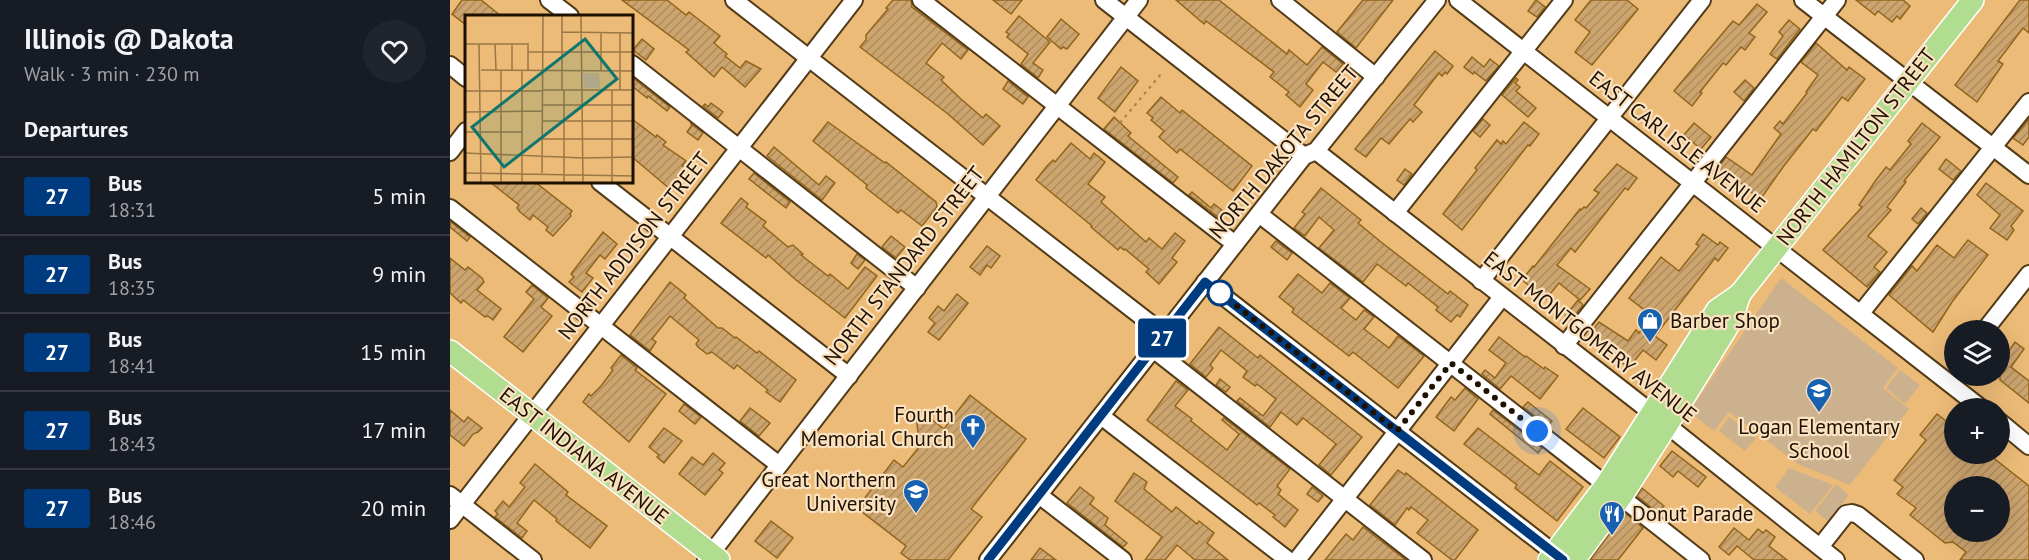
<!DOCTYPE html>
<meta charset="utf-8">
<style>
:root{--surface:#171b24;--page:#20242c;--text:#f1f3f6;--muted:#9ea1a6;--line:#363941}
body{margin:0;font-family:"PT Sans",sans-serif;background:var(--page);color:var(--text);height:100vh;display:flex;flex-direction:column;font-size:22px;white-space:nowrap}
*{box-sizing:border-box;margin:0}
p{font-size:20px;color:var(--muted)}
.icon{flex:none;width:33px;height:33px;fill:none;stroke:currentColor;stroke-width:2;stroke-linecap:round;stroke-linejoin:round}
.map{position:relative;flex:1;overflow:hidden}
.sheet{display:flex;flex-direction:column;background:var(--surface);width:450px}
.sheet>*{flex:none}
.badge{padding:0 12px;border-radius:4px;font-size:21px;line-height:39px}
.fabs{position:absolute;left:1494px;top:320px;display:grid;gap:12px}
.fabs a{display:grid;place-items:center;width:66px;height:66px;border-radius:50%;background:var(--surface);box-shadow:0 6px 24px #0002;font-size:30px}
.you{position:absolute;width:30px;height:30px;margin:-15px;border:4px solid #fff;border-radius:50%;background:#1a73e8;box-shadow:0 0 0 9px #1a73e833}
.map>.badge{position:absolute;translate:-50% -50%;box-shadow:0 0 0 3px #fff}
h2{padding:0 24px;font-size:22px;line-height:54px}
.round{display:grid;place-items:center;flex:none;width:63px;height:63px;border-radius:32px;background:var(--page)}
.overview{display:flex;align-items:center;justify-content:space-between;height:102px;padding:0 24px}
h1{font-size:28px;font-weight:700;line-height:45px}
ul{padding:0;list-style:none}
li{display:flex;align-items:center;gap:18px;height:78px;padding:0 24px;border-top:2px solid var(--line)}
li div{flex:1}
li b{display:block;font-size:22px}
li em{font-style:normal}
li .badge{min-width:66px;font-weight:700;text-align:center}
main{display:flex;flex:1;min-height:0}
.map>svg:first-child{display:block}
.park{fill:#ccb18e}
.building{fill:url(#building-hatch);stroke:#92651d;stroke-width:1.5;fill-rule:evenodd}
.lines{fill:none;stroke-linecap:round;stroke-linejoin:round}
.minor-casing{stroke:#533b17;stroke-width:20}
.major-casing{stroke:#fff;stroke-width:24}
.path{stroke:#a8824f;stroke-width:2;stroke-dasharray:3 4.5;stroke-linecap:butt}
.minor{stroke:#fff;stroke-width:16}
.major{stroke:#b0dd8f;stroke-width:21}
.line-casing{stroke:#fff;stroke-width:14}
.line{stroke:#003b80;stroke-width:9}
.walk{stroke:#1f1100;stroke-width:6;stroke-dasharray:0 10.8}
.stop-dot{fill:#fff;stroke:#003b80;stroke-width:3}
.labels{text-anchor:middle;stroke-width:4.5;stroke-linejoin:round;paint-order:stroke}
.street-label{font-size:21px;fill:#1f1100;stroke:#fae1c0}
.poi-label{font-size:21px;fill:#1f1100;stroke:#fae1c0;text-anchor:start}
.inset-road{fill:none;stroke:#9a7747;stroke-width:1.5}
.view{fill:#0f766e;fill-opacity:0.15;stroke:#0f766e;stroke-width:3}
.inset-edge{fill:none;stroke:#1f1100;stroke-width:3}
</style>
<main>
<section class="sheet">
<div class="overview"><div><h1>Illinois @ Dakota</h1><p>Walk · 3 min · 230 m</p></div><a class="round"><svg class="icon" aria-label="heart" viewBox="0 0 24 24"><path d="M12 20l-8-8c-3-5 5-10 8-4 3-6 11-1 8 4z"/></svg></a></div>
<h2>Departures</h2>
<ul>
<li><span class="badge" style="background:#003b80;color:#fff">27</span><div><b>Bus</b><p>18:31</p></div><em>5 min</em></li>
<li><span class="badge" style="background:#003b80;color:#fff">27</span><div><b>Bus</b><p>18:35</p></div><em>9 min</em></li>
<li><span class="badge" style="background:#003b80;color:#fff">27</span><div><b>Bus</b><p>18:41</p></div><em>15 min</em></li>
<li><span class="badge" style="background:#003b80;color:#fff">27</span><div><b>Bus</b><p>18:43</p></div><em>17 min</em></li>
<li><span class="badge" style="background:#003b80;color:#fff">27</span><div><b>Bus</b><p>18:46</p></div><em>20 min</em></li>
</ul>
</section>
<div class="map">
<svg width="1579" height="560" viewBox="0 0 1579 560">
<defs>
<pattern id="building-hatch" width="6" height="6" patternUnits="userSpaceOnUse" patternTransform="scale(1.5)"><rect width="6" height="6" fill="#cba46e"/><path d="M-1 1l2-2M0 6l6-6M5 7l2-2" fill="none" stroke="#ae8c5e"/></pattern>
</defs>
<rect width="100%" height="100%" fill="#ecbb77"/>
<g class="park">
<path d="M1331 278 1448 368 1433 388 1459 409 1400 485 1348 464 1279 412 1264 431 1239 412Z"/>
<path d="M1450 370 1470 385 1455 404 1436 388Z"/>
<path d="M1279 417 1306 438 1295 451 1269 431Z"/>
<path d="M1339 468 1383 485 1360 514 1325 487Z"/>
<path d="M1386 484 1399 495 1379 522 1365 511Z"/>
</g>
<g class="building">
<path d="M12 0H31L51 16H16V25L2 14Z"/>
<path d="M172 0H217L236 15 239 12 270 36 264 43 277 54 275 56 290 68 296 61 311 69 295 87 272 67 264 77 236 52 239 50Z"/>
<path d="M443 0H461L462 7 518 50 511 59 492 43 476 63 494 77 491 80 511 99 533 118 536 114 550 126 533 145 498 114 410 47 416 40V35L438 9 436 8Z"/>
<path d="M543 0H572L561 14Z"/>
<path d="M726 0H769L837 54 839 50 857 65 872 47 893 64 886 72 873 62 856 84 863 90 850 107 836 95 839 92 820 77 824 72 756 21 754 24Z"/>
<path d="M913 0H943L906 48 887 32Z"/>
<path d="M1086 0 1095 7 1087 17 1078 11Z"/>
<path d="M1141 0H1177L1188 9 1142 65 1125 52 1140 32 1125 20Z"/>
<path d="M1406 0H1453L1460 6 1450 19 1447 16 1442 22 1428 11 1425 15Z"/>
<path d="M1570 0H1579V33L1573 28 1548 61 1553 64 1527 102 1505 85Z"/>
<path d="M1307 4 1317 12 1299 33 1305 37 1295 50 1291 47 1276 65 1273 63 1250 92 1252 93 1242 106 1224 91 1283 21 1289 25Z"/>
<path d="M569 16 600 42 583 63 593 70 588 78 571 64 578 54 557 37 559 34 556 32Z"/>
<path d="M611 19 629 34 617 49 613 47 611 49 597 37Z"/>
<path d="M1339 20 1350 29 1327 59 1320 54 1333 36 1329 32Z"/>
<path d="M192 39 204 49 196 60 183 50Z"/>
<path d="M1366 43 1397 70 1399 67 1415 79 1398 101 1392 97 1366 131 1363 129 1333 167 1310 200 1276 170 1270 176 1265 172 1276 157 1302 175 1331 134 1324 128 1330 121 1333 124 1357 93 1356 92 1368 75 1351 62Z"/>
<path d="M985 51 1003 66 997 74 995 72 992 76 989 73 964 105 972 112 963 122 960 119 939 144 931 138 916 157 905 149Z"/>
<path d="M1022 57 1034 67 1040 59 1049 66 1036 81 1024 72 1023 74 1014 67Z"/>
<path d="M671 67 688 81 665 112 648 98Z"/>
<path d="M183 78 220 107 217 111 198 96 197 98 182 86Z"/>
<path d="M1066 78 1068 80 1065 83 1070 87 1066 91 1086 108 1078 117 1052 95Z"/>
<path d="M1295 80 1304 88 1294 101 1284 92Z"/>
<path d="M558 81 578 97 573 104 553 89Z"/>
<path d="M711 97 730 113 732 110 802 166 783 191 730 149 727 153 709 137 714 131 701 120 703 118 697 113Z"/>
<path d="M261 103 273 112 268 118 253 106 255 104 258 107Z"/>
<path d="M664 117 681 133 678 136 728 177 723 183 654 129Z"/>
<path d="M182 119 206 137 207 135 216 142 213 145 236 161 232 166 236 168 220 189 182 157Z"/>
<path d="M1033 119 1040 125 1030 137 1023 131Z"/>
<path d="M1579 119V137L1573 145 1563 138Z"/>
<path d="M378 122 435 163 436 162 486 202 487 207 472 226 451 210 448 213 416 188 417 185 363 141Z"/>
<path d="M1074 122 1089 134 1080 146 1078 145 1012 230 993 214 1027 170 1025 168 1047 140 1051 144 1053 141 1056 144Z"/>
<path d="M240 123 253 133 248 140 237 132 242 125Z"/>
<path d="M1244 123 1261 137 1251 149 1234 135Z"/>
<path d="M1472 123 1490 137 1454 181 1456 182 1437 207 1441 210 1418 236 1437 252 1424 267 1430 272 1417 287 1373 250 1412 207 1409 205 1426 180 1436 167 1440 170 1461 144 1458 141Z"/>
<path d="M621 143 640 159 644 153 655 162 638 184 655 197 651 202 696 242 699 238 712 249 725 233 735 241 722 258 727 262 709 284 696 272 699 269 675 249 674 250 670 247 668 250 641 227 642 226 586 180 597 166 603 160 605 162Z"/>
<path d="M324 147 369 185 376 176 385 183 372 200 317 156Z"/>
<path d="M1496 159 1511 171 1503 180 1489 169Z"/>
<path d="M1167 164 1187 178 1178 190 1175 188 1125 252 1121 248 1107 265 1140 289 1130 300 1109 283 1096 299 1072 280 1083 266 1084 267 1130 209 1131 210 1134 207 1136 208 1149 193 1144 190Z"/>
<path d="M955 169 962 174 954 185 947 180Z"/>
<path d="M304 173 340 202 336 208 299 179Z"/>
<path d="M40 182H85L122 211 120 214 121 216 103 236 96 230 98 227 83 215 80 220 70 212 67 208 69 205Z"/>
<path d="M1536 183 1573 211 1561 226 1564 230 1557 240 1540 228 1550 215 1527 195Z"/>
<path d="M871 188 911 220 908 223 931 242 998 294 1000 291 1018 305 1010 317 1007 315 1001 322 986 310 988 307 958 283 956 286 927 264 913 282 869 248 884 230 869 217 855 236 844 228 855 214 852 212Z"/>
<path d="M742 192 761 208 764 204 773 211 768 217 739 195Z"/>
<path d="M291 198 298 204 296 207 316 222 313 226 338 247 343 245 353 254 351 255 378 276 380 274 398 289 415 267 427 276 395 318 346 280 318 255 316 258 271 223Z"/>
<path d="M1471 208 1477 213 1468 224 1462 219Z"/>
<path d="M0 221 20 237 17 241 0 227Z"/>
<path d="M153 232 167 244 155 259 150 255 136 273 143 278 132 292 119 282 124 277 121 274Z"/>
<path d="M1253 234 1268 245 1270 242 1278 248 1268 261 1265 258 1205 336 1217 345 1206 360 1193 350 1179 368 1138 336 1149 322 1178 341 1186 330 1189 333 1202 316 1179 298 1211 257 1229 271 1249 246 1246 244Z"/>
<path d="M441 236 455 247 446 258 432 247Z"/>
<path d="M1518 240 1538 255 1502 302 1483 332 1439 295 1462 266 1467 271 1487 245 1504 258Z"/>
<path d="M826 241 842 253 837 260 821 247Z"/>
<path d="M537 246 550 256 541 268 537 265 530 275 520 267Z"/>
<path d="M407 254 415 260 408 269 401 263Z"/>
<path d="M0 258 15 270 18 267 32 278 34 282 27 290 51 309 43 320 38 316 35 317 13 300 11 303 0 293Z"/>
<path d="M848 274 872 293 880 283 900 298 891 308 906 320 914 310 924 317 914 329 939 348 948 336 974 356 948 388 903 352 899 356 842 312 844 309 829 297Z"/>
<path d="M220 282 236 295 234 298 268 328H272L285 338 286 337 307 353 309 351 346 380 330 402 316 392 318 390 287 365 284 369 262 352 257 354 248 347 246 344 249 340 220 316 202 339 206 342 200 351 180 335Z"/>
<path d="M82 285 98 298 91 307 102 316 73 352 54 337 84 299 76 292Z"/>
<path d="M507 294 518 303 489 340 478 332 485 323 479 318 488 306 494 311Z"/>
<path d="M1128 300 1133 305 1120 321 1115 316Z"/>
<path d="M769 327 808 358 810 355 912 437 881 475 869 465 886 444 853 418 847 425 831 412 820 427 787 401 790 398 813 416 826 399 807 384 805 386 793 377 797 371 771 350 760 365 763 368 756 377 740 364Z"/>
<path d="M1049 337 1075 357 1076 356 1094 369 1095 367 1108 376 1090 399 1061 376 1050 389 1032 374 1035 370 1045 378 1056 363 1039 350Z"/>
<path d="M1565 342 1574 349 1561 367 1579 381V403L1550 380V353L1555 357Z"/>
<path d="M171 355 187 368 185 370 216 394 179 442 133 402 139 394 141 396 151 386 163 370 161 368Z"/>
<path d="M770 379 780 387 776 392 766 385Z"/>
<path d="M726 381 738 390 725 406 742 419 741 421 777 450 789 434 772 420 774 418 840 469 827 486 831 490 828 494 848 510 835 527 823 517 825 515 809 503 807 505 697 420Z"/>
<path d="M1015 388 1028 399 1004 431 986 417 1001 397 1005 400Z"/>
<path d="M520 395 576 439 521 509 532 517 498 560H460L451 553 456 546 407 508 444 460 453 467 470 446 466 417 471 411 494 429Z"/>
<path d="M1078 402 1102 421 1098 426 1073 407Z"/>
<path d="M234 404 251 417 245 424 229 411Z"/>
<path d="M300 408 320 423 309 436 290 421Z"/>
<path d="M1133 408 1170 437 1154 458 1116 429Z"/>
<path d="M0 410 14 422 18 417 32 428 28 432 23 434 14 446 0 435Z"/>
<path d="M1043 410 1092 448 1088 453 1040 414Z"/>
<path d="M1487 414 1504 427V453H1537L1579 486V560H1510L1516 552 1503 542 1495 543 1460 515 1466 508 1447 494 1453 487 1444 480 1476 440 1470 435ZM1504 486H1550V531H1504Z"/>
<path d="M214 428 232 441 214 463 207 457 209 455 199 447Z"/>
<path d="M1028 428 1089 475 1100 461 1133 487 1107 521 1065 488 1067 485 1014 444Z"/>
<path d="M1222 451 1256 477 1248 487 1228 471 1223 477 1210 466Z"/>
<path d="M263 453 275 463 269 470 273 473 255 495 229 474 242 457 253 465Z"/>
<path d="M85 464 118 492 116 495 157 526 140 548 106 521 107 519 84 500 67 523 77 531 72 538 45 517 48 514 45 511 53 501 59 507 75 487 70 483Z"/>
<path d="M948 470 955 475 956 473 1028 530 1005 560H1002L967 533 978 520 961 507 959 510 957 508 945 525 920 505Z"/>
<path d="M684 473 697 482 694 489 722 512 726 507 747 524 749 521 764 533 757 543 778 560H745L727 545 715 560H695L712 537 665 501Z"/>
<path d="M630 487 644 498 640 504 658 518 655 525 677 543 673 547 617 503Z"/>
<path d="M862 487 873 496 868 502 857 494Z"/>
<path d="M1192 488 1214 506 1208 513 1187 496Z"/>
<path d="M1175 513 1193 528 1168 560H1140Z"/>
<path d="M321 521 343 538 327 558 305 541Z"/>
<path d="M913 527 956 560H875L896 534 903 540Z"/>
<path d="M1284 528 1299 540 1308 529 1313 533 1316 530 1325 537 1319 546 1337 560H1304L1287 546 1279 555 1269 547Z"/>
<path d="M590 548 606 560H581Z"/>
</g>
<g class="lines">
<defs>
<g id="minor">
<path d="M99 0 120 16"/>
<path d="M284 0 714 334"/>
<path d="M471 0 785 244"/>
<path d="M654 0 854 156"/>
<path d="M830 0 926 77"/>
<path d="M1008 0 1531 408"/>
<path d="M1353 0 1579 175"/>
<path d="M182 64 467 288"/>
<path d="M0 65 16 78"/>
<path d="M866 151 1202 413 1386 560"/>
<path d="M0 152 16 131"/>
<path d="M150 182 399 376"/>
<path d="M0 208 329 465"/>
<path d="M945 213 1114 0"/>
<path d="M809 214 1156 485"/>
<path d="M1031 281 1252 0"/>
<path d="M755 282 1104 553"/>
<path d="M1411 313 1579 102"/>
<path d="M1535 330 1579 274"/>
<path d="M1114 346 1387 0"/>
<path d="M703 349 973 560"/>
<path d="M651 416 838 560"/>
<path d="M1550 422 1579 446"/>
<path d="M0 495 83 560"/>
<path d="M589 495 673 560"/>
<path d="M1171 497 1251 560"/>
<path d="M0 520 404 0"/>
<path d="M1370 547 1396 514 1402 513 1408 515 1465 560"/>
<path d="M256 560 689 0"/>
<path d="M538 560 854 156 866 151 987 0"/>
<path d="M847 560 1052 297"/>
</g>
<g id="major">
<path d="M0 351 269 560"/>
<path d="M1099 560 1156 485 1267 310 1290 294 1523 0"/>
<path d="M1124 560 1171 497 1217 425 1281 321 1290 294"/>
</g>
</defs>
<use href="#minor" class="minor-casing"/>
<use href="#major" class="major-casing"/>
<path class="path" d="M670 123 711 74"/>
<use href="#minor" class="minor"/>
<use href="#major" class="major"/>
</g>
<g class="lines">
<defs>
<path id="line" d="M538 560 755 282 1113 560"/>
</defs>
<use href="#line" class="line-casing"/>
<use href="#line" class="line"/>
<path class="walk" d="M770 293 947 431 1001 363 1087 431"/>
</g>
<defs>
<symbol id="shop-pin" viewBox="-11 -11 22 30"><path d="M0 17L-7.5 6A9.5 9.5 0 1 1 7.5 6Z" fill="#1860b0" stroke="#fae1c0"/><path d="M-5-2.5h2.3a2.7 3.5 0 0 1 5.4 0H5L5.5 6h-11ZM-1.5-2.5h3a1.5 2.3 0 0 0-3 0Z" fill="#fff"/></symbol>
<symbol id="school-pin" viewBox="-11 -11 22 30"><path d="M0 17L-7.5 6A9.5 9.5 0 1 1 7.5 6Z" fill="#1860b0" stroke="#fae1c0"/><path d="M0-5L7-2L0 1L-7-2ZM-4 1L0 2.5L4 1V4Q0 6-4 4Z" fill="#fff"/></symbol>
<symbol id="church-pin" viewBox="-11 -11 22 30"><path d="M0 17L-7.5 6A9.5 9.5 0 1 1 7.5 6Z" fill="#1860b0" stroke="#fae1c0"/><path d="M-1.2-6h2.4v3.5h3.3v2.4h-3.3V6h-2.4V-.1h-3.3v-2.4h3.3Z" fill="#fff"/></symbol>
<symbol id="university-pin" viewBox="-11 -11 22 30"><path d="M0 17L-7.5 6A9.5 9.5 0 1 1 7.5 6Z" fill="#1860b0" stroke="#fae1c0"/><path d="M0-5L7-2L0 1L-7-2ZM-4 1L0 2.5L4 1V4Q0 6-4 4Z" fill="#fff"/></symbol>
<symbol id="restaurant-pin" viewBox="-11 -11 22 30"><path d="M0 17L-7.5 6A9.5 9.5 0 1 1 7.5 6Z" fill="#1860b0" stroke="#fae1c0"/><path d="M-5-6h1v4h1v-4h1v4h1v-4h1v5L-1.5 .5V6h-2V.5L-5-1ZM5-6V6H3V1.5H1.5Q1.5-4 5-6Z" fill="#fff"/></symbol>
</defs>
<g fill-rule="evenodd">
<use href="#shop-pin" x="1185" y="306" width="30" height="40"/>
<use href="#school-pin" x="1354" y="376" width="30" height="40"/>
<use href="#church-pin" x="508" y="412" width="30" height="40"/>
<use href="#university-pin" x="451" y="477" width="30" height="40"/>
<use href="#restaurant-pin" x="1147" y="499" width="30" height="40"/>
</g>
<circle class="stop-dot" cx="770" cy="293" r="12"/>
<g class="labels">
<g class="street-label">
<text transform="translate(1227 142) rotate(38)" y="7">EAST CARLISLE AVENUE</text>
<text transform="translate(1406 147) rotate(-52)" y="7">NORTH HAMILTON STREET</text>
<text transform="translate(834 152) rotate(-50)" y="7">NORTH DAKOTA STREET</text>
<text transform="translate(184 246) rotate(-52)" y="7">NORTH ADDISON STREET</text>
<text transform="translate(454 266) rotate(-52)" y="7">NORTH STANDARD STREET</text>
<text transform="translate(1140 337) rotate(38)" y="7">EAST MONTGOMERY AVENUE</text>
<text transform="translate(134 456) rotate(38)" y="7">EAST INDIANA AVENUE</text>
</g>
<g class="poi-label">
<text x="1220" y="328">Barber Shop</text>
<text x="504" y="422" text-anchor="end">Fourth<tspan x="504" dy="24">Memorial Church</tspan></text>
<text x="1369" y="434" text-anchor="middle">Logan Elementary<tspan x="1369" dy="24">School</tspan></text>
<text x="446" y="487" text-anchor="end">Great Northern<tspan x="446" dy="24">University</tspan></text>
<text x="1182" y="521">Donut Parade</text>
</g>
</g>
<g transform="translate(15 15)">
<rect width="168" height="168" fill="#ecbb77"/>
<path d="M118 58H134L135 73H119Z" fill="#ccb18e"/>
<path class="inset-road" d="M116 0 118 168M97 17 168 18M0 29H63V56M14 29 16 168M30 29 31 55M63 37H168M16 55 168 56M36 55V168M47 55V29M57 55V168M136 56V18M78 75H168M97 75V0M99 75V168M147 75V168M155 75V18M0 76H77M77 90H117M117 90H168M0 97 77 96M77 106H168M0 117H57M77 124H168M0 138 118 143M118 143 168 142M0 158 168 161M77 158 78 0"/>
<path class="view" d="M120 24 152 64 39 152 7 112Z"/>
<rect width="168" height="168" class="inset-edge"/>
</g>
</svg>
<div class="fabs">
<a><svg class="icon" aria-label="layers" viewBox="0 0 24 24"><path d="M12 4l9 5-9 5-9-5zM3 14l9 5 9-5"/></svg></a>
<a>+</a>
<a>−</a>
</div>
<div class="you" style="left:1087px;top:431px"></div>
<b class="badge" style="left:712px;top:338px;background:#003b80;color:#fff">27</b>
</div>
</main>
